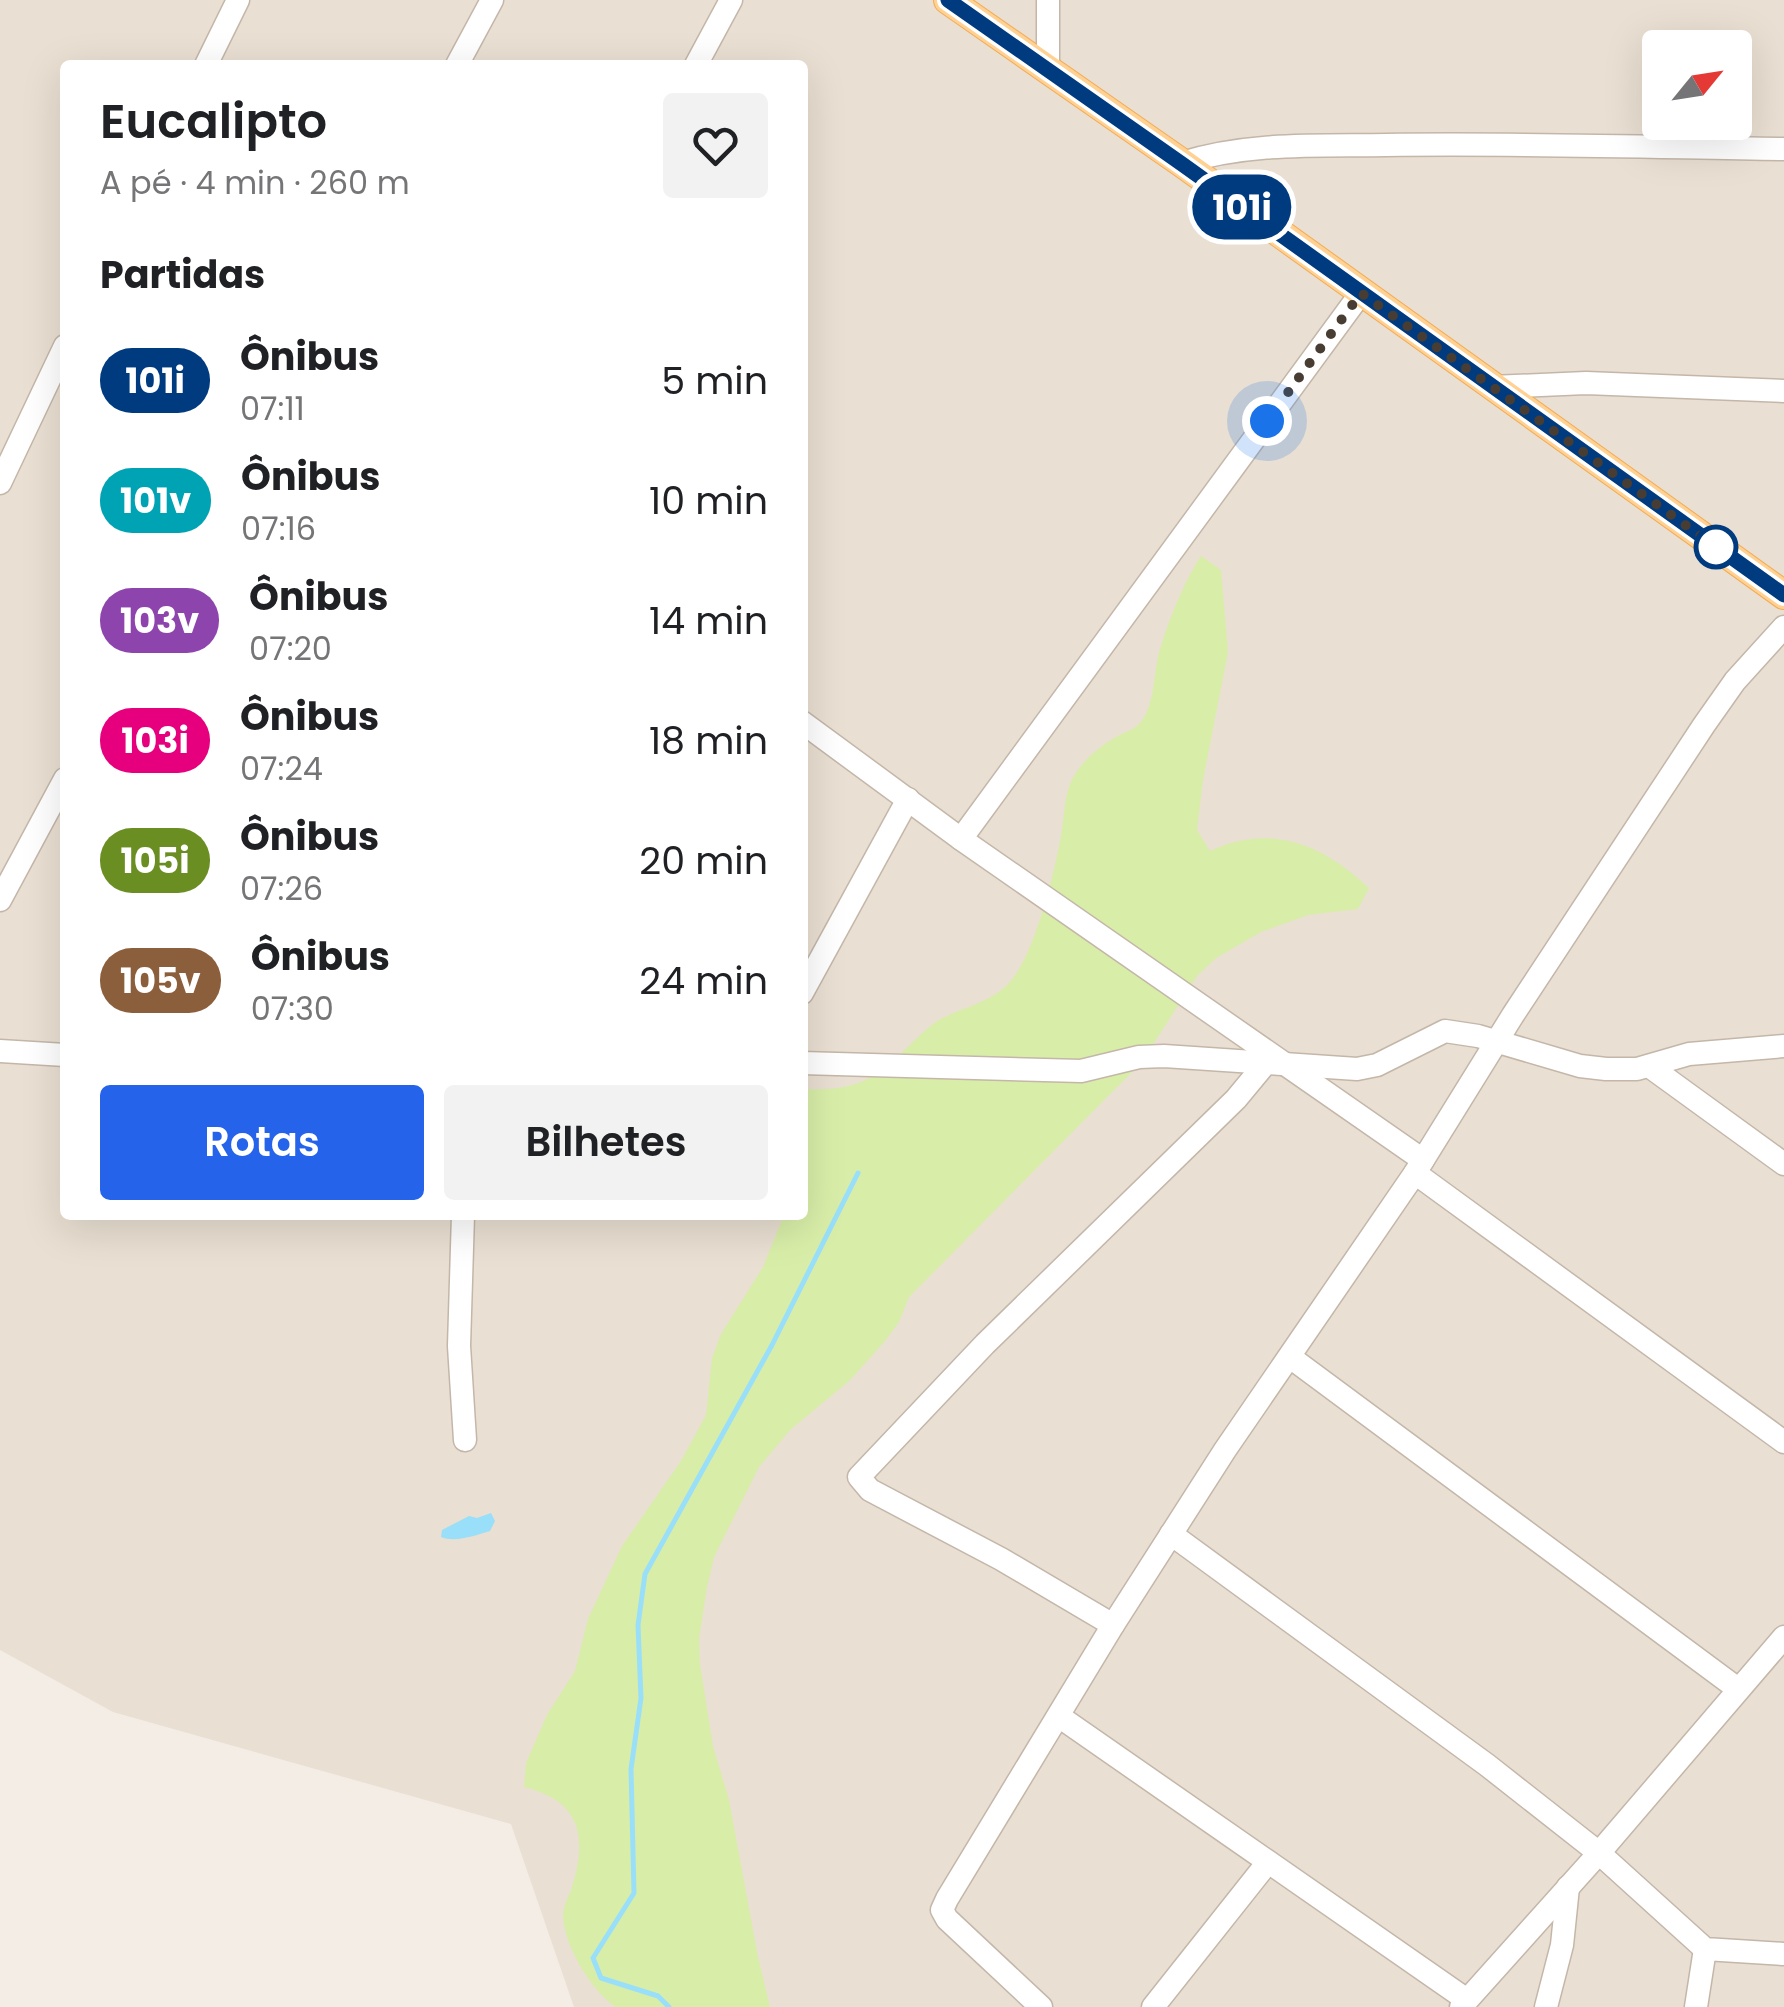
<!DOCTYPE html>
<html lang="pt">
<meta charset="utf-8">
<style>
:root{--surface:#fff;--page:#f2f2f2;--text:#202124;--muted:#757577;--accent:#2563eb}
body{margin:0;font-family:Poppins,sans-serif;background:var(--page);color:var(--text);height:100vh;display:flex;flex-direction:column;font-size:38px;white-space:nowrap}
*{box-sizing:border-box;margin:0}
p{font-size:32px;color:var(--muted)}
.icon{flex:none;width:55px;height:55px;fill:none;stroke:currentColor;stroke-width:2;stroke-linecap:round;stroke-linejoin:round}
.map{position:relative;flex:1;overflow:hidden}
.side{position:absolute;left:60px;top:60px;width:748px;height:1160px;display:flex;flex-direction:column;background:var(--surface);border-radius:10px;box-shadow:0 10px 40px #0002}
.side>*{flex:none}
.badge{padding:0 20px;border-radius:32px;font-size:35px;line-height:65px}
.needle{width:65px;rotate:60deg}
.fabs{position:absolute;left:1642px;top:30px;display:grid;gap:20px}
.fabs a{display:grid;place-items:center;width:110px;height:110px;border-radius:10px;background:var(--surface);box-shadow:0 10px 40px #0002;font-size:50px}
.you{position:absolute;width:50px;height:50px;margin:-25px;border:8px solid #fff;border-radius:50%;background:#1a73e8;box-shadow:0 0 0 15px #1a73e833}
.map>.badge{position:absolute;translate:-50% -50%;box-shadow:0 0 0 5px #fff}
h2{padding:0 40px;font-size:38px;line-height:90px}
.round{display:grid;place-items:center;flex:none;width:105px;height:105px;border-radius:10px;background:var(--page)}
.summary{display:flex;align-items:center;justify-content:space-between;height:170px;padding:0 40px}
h1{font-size:48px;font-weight:600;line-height:75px}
.cta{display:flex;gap:20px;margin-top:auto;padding:20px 40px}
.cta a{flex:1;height:115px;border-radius:10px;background:var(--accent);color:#fff;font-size:40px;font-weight:600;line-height:115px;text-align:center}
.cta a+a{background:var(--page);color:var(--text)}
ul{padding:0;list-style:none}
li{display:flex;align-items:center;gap:30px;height:120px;padding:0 40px}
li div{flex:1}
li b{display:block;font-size:38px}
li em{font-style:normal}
li .badge{min-width:110px;font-weight:700;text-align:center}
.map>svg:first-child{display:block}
.residential{fill:#e9dfd2;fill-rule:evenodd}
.green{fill:#d8eea8}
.water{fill:#99dff9}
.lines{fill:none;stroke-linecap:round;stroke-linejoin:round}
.stream{stroke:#99dff9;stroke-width:5}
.minor-casing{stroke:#c4b7a9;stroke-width:25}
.major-casing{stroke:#f2ac56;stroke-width:30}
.minor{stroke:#fff;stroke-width:22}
.major{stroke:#ffd193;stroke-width:28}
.line-casing{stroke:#fff;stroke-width:22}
.line{stroke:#003b80;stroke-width:15}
.walk{stroke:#483d33;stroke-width:10;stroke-dasharray:0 18}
.stop-dot{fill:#fff;stroke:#003b80;stroke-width:5}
</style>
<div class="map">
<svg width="1784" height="2007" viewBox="0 0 1784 2007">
<rect width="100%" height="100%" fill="#f4ede5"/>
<path class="residential" d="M0 0H1784V2007H574L511 1824 113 1712 0 1650ZM1660 48H1735V122H1660ZM65 65H802V1215H65Z"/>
<path class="green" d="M1201 556 1221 570 1228 652 1203 780 1197 830 1210 851C1272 823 1322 844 1369 888L1358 909 1308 915 1261 932 1216 958 1197 976 1141 1063 909 1297 899 1322 885 1341 849 1381 790 1430 759 1467 714 1557 707 1587 699 1639 700 1664 713 1746 729 1800 758 1957 770 2007H616C591 1991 564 1945 563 1916 563 1906 569 1896 572 1887 588 1835 580 1801 524 1787L526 1763 547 1715 575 1671 588 1619 622 1546 681 1461 706 1415 712 1358 721 1334 763 1267 784 1215H802V1096L805 1089C873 1092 882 1069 928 1028 951 1008 986 1007 1008 984 1034 958 1054 874 1061 836 1064 819 1064 800 1070 784 1079 763 1098 747 1118 736 1123 733 1133 730 1138 725 1155 709 1153 675 1159 653 1168 622 1183 583 1201 556Z"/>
<path class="water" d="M491 1513 495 1521 490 1531C476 1535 456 1543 441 1537L442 1530 469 1516 477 1518Z"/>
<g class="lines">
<path class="stream" d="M669 2007 658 1996 601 1978 593 1958 634 1893 631 1769 641 1698 638 1625 645 1574 772 1345 858 1173"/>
<defs>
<g id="minor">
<path d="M1048 0V72"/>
<path d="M206 65 238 0"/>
<path d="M457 65 492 0"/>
<path d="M696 65 731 0"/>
<path d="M1182 163C1248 142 1318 146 1386 145 1519 143 1651 147 1784 149"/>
<path d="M1492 387 1586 383 1784 391"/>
<path d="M0 483 65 346"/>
<path d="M802 722 961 839 1423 1160"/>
<path d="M961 839 1361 293"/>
<path d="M0 900 65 779"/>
<path d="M802 993 908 799"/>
<path d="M0 1051 65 1055"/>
<path d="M802 1063 1081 1071 1139 1057 1164 1056 1357 1069 1377 1065 1445 1031 1478 1036 1580 1066 1606 1069H1637L1689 1054 1784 1046"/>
<path d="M1649 1066 1784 1164"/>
<path d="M1415 1173 1784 1442"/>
<path d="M463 1215 459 1346 465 1440"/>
<path d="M1290 1357 1738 1689"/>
<path d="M1171 1534 1487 1765 1599 1853 1705 1949 1784 1954"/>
<path d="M1113 1625 1001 1559 870 1490 859 1477 985 1344 1236 1099 1265 1064"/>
<path d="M1060 1717 1467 2000"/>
<path d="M1041 2007 947 1919 942 1910 947 1899 1113 1625 1225 1450 1415 1173 1513 1015 1704 725 1735 681 1784 627"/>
<path d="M1153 2007 1268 1862"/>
<path d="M1461 2007 1599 1853 1784 1637"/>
<path d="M1546 2007 1562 1945 1568 1887"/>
<path d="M1696 2007 1705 1949"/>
</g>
<path id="major" d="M948 0 1182 163 1784 595"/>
</defs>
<use href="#minor" class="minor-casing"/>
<use href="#major" class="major-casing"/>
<use href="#minor" class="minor"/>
<use href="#major" class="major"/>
</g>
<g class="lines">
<defs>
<path id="line" d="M948 0 1182 164 1784 595"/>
</defs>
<use href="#line" class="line-casing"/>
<use href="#line" class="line"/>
<path class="walk" d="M1267 421 1361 293 1716 547"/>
</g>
<circle class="stop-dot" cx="1716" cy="547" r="20"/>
</svg>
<div class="fabs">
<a><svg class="needle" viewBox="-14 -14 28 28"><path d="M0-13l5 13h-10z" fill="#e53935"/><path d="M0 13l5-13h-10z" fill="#757577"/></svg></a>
</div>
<div class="you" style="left:1267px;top:421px"></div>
<b class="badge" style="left:1242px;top:207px;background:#003b80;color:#fff">101i</b>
<section class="side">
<div class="summary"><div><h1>Eucalipto</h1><p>A pé · 4 min · 260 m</p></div><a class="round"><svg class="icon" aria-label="heart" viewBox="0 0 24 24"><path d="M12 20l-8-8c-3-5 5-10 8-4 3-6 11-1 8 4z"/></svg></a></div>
<h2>Partidas</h2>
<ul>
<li><span class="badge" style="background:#003b80;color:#fff">101i</span><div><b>Ônibus</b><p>07:11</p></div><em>5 min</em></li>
<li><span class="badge" style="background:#00a3b4;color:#fff">101v</span><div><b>Ônibus</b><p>07:16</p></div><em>10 min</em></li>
<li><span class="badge" style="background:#8e44ad;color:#fff">103v</span><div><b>Ônibus</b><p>07:20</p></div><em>14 min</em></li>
<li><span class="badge" style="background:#e6007e;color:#fff">103i</span><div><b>Ônibus</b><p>07:24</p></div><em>18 min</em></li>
<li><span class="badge" style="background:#6b8e23;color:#fff">105i</span><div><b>Ônibus</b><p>07:26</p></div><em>20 min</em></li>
<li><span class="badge" style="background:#8b5e3c;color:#fff">105v</span><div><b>Ônibus</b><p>07:30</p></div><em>24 min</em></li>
</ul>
<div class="cta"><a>Rotas</a><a>Bilhetes</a></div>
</section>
</div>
